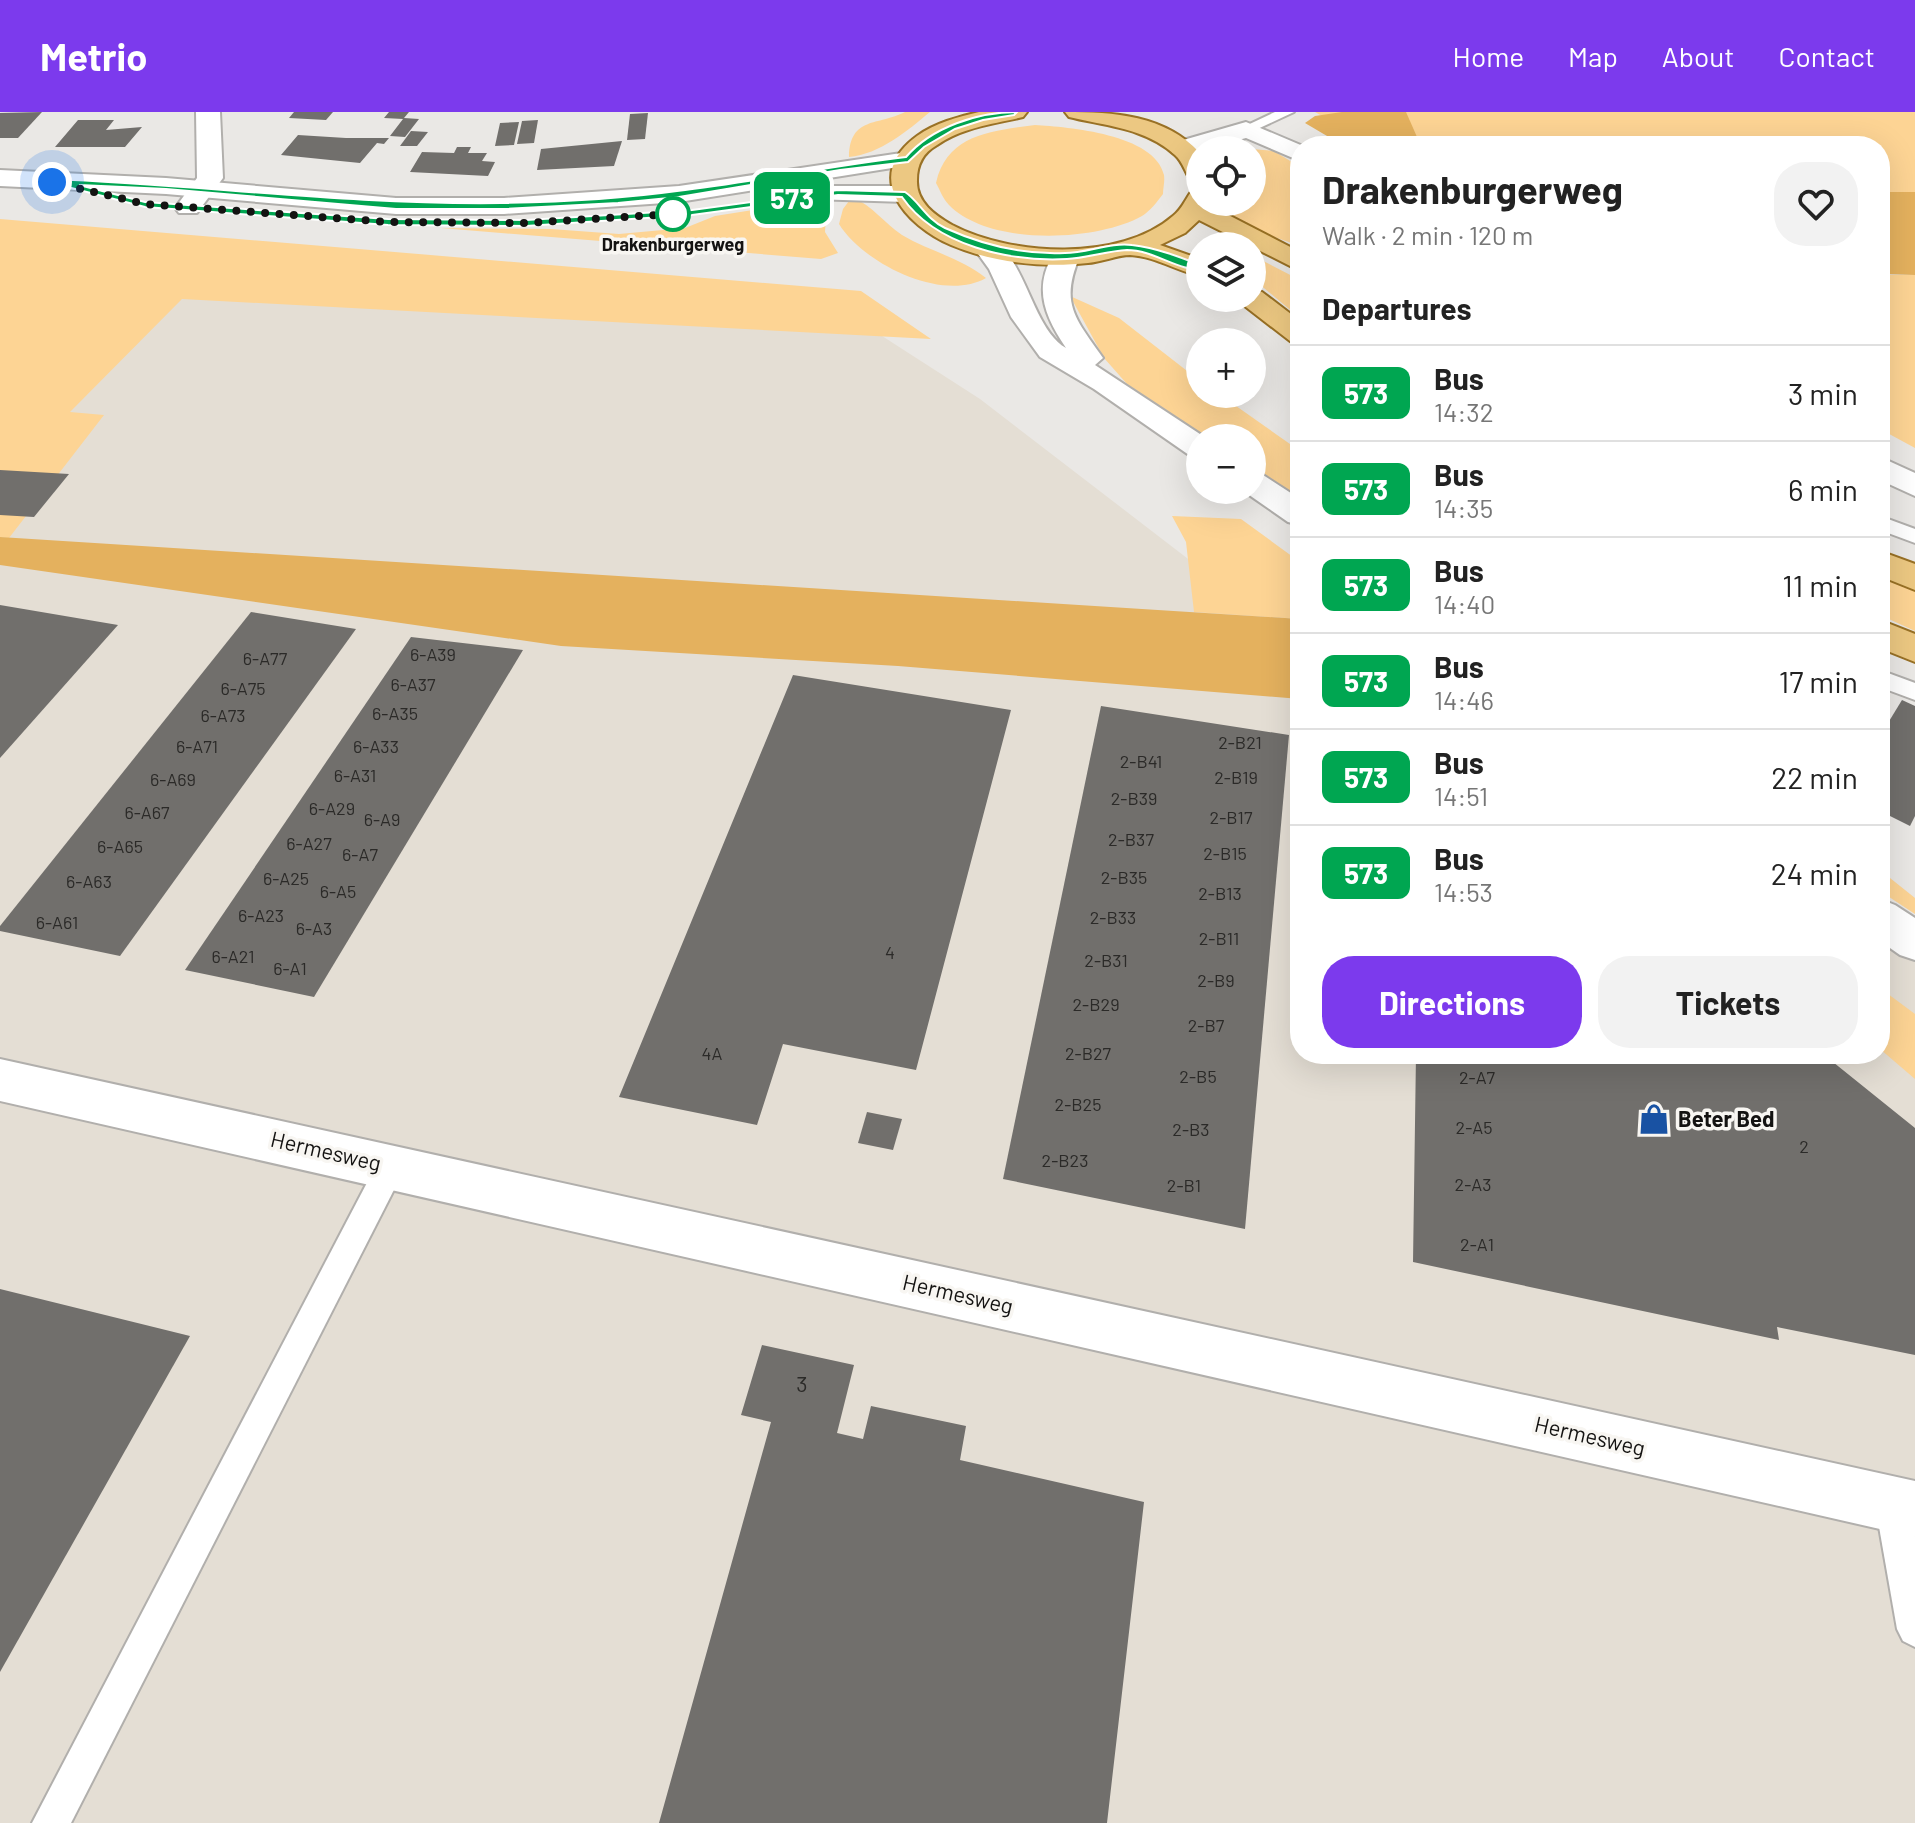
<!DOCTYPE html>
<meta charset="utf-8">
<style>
:root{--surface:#fff;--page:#f2f2f2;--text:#222;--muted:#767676;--line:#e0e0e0;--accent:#7c3aed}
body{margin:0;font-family:Barlow,sans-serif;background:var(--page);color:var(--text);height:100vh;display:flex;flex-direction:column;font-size:30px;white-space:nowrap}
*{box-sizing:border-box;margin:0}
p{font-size:26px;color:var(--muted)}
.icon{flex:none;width:44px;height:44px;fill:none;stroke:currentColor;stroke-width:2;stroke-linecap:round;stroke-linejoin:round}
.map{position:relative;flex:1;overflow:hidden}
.sheet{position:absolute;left:1290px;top:24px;width:600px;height:928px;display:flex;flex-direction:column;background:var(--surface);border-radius:32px;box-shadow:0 8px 32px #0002}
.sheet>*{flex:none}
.badge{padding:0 16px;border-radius:12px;font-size:28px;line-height:52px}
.fabs{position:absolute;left:1186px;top:24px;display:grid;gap:16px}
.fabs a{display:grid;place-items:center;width:80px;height:80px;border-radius:50%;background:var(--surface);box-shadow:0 8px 32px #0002;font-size:40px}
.you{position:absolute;width:40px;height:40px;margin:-20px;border:6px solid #fff;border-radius:50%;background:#1a73e8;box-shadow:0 0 0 12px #1a73e833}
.map>.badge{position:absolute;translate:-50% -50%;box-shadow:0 0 0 4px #fff}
h2{padding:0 32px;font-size:30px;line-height:72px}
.round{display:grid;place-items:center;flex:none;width:84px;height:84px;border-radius:32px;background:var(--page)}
.summary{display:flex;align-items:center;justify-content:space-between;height:136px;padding:0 32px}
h1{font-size:38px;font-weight:700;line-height:60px}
.action{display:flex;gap:16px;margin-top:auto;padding:16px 32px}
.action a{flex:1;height:92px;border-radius:32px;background:var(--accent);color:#fff;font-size:32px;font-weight:700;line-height:92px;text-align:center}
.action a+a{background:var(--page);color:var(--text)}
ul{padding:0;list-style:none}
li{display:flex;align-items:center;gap:24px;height:96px;padding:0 32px;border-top:2px solid var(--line)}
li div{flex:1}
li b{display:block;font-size:30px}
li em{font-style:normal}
li .badge{min-width:88px;font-weight:700;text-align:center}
header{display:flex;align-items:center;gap:48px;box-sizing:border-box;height:112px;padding:0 40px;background:var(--accent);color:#fff}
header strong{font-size:38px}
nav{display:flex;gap:44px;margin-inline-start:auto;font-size:28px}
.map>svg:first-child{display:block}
.built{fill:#e4ded4}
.green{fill:#fdd494}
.forest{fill:#e4b15e}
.building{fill:#716f6c}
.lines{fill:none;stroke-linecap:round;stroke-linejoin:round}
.service-casing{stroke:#b1afac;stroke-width:4}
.minor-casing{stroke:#b1afac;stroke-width:4}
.tertiary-casing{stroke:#b1afac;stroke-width:4}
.secondary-casing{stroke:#b1afac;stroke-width:4}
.primary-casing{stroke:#997125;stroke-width:4}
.service{fill:#fff;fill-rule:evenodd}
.minor{fill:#fff;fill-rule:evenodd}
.tertiary{fill:#fff;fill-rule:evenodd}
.secondary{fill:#fff;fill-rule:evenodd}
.primary{fill:#ecc882;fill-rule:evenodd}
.line{fill:#00a651;stroke:#fff;stroke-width:2}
.walk{stroke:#141312;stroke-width:8;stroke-dasharray:0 14.4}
.stop-dot{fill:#fff;stroke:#00a651;stroke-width:4}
.labels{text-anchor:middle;stroke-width:7;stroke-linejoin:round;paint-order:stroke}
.far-stop-label{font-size:18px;font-weight:bold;fill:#141312;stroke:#f8f6f2}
.number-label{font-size:18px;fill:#2b2a28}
.poi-label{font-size:22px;font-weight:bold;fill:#141312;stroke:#f8f6f2;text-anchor:start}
.street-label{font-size:22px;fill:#141312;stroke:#f8f6f2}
.near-number-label{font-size:22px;fill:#2b2a28}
</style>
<header>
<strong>Metrio</strong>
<nav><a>Home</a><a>Map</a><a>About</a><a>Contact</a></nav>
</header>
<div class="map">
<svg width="1915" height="1711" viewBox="0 0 1915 1711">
<rect width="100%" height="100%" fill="#eae8e5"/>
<path class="built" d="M0 141 809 177 980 287 1235 483 1300 515V942H1880V801L1915 818V1711H0Z"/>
<g class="green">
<path d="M905 0H930C907 19 880 42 849 45 850 4 878 14 905 0Z"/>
<path d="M1315 0H1915V155H1880V34H1374Z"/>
<path d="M1035 13C1068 15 1155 22 1164 63 1165 69 1163 77 1163 82 1157 90 1150 99 1142 104 1095 130 989 134 949 93 943 87 940 78 936 71 947 22 992 19 1035 13Z"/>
<path d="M1252 37 1274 39 1300 55V134L1263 121 1232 103 1230 90H1252V38H1246Z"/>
<path d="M852 85C873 94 884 111 902 123 929 139 961 146 986 166 942 191 863 151 839 112L843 97Z"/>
<path d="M827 86 825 120 838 141 821 147 441 116 551 117 619 122 685 116 715 104Z"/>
<path d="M0 107 861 179 931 227 182 187 70 300 104 303 9 426 0 425Z"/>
<path d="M1252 143 1300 168V206L1252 166Z"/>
<path d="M1880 163H1915V336L1880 317Z"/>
<path d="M1070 184 1119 206 1200 269V282H1219L1300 339V388L1252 356V326H1207L1127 272 1104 246Z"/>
<path d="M1172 404 1241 407 1300 450V507L1194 500 1186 430Z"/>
<path d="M1880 464 1915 479V519L1880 503Z"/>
<path d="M1880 758 1915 786V802L1880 779Z"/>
<path d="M1880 876 1915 902V967L1880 937Z"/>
</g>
<g class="forest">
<path d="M1342 0H1406L1421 34H1344L1305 11 1315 4Z"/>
<path d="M1880 80H1915V163L1880 162Z"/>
<path d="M0 425 1300 507V587L898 554 561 534 0 453Z"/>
</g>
<g class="building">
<path d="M42 0 18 26H0V1Z"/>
<path d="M294 0H333L326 8 289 6Z"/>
<path d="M389 0H409L404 6 419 7 405 25 390 24 403 7 384 6Z"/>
<path d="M648 1 645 27 627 28 630 2Z"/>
<path d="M78 8H114L106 18 142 15 125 35H55Z"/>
<path d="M538 8 534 31 517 32 522 9Z"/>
<path d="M519 10 514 33 495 34 500 11Z"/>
<path d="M411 19 428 20 417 34H400Z"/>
<path d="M298 23 346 26H389L384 32 377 31 360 51 281 43Z"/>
<path d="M622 29 614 54 537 58 541 37Z"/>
<path d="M457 35H471L468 41H487L482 49 495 50 488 64 410 60 422 40 454 41Z"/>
<path d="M0 358 69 362 34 405 0 403Z"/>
<path d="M0 493 118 513 0 646Z"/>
<path d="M251 500 356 517 120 844 0 819V814Z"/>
<path d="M411 525 523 538 314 885 185 858Z"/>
<path d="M793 563 1011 598 916 958 783 932 757 1013 619 985Z"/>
<path d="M1902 588 1915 594V704L1910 714 1880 699V624Z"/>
<path d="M1101 594 1289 623 1245 1117 1003 1067Z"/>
<path d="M1416 942H1823L1915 1016V1243L1777 1215 1779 1228 1413 1150Z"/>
<path d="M867 1000 902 1007 893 1038 858 1031Z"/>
<path d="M0 1177 190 1224 0 1560Z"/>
<path d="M762 1233 854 1253 837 1321 863 1327 871 1294 966 1314 960 1348 1144 1390 1107 1711H659L771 1310 741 1303Z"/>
</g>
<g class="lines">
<defs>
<g id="service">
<path d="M1275 0H1294L1251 20 1246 21 1239 17Z"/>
<path d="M1880 404 1915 417V431L1880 418Z"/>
<path d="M1880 558 1915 571V588L1880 575Z"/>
<path d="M391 1040 401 1044 405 1054 401 1064 71 1711H32L381 1044Z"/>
<path d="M1892 1375 1904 1380 1915 1425V1535L1903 1529 1897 1517 1875 1392 1880 1380Z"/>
</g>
<g id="minor">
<path d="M1246 10 1303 34H1300V49L1246 26 1182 43 1173 41 1170 36 1173 31Z"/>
<path d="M986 127C1025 137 1030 215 1066 236 1044 204 1032 174 1056 138H1076L1080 144C1059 192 1076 207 1103 246L1095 253 1206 326H1200V346L1189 343 1094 277 1040 245 1011 205 989 157 973 135 977 129Z"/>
<path d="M1880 345 1915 361V384L1880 368Z"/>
<path d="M1252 360 1263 363 1300 387V413L1288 410 1242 378H1252Z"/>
<path d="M1880 787 1895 793 1915 806V848L1900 843 1880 829Z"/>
<path d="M0 947 1915 1369V1425L0 989Z"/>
</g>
<path id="tertiary" d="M196 0H220L223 66 197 101H179L175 96 197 66Z"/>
<g id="secondary">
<path d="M908 40 917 42 920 47 917 52 679 90 504 102H396L166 82 0 74V58L166 66 396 86H504L679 74Z"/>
<path d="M821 74H905L914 77 918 82 914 87 905 90 812 87 808 82 812 77Z"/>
</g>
<g id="primary">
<path d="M979 0H1027L1023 5C994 12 963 15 937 33 923 41 917 52 917 68 916 90 935 103 952 113 1011 144 1120 150 1173 104 1182 97 1185 88 1191 80L1200 77V90H1211L1209 93 1300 140V159L1199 108 1185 121 1160 133 1200 147V164C1177 159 1154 144 1130 143 1117 143 1102 150 1088 151 1043 156 994 151 951 133 905 113 862 64 917 24 935 11 958 5 979 0Z"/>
<path d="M1065 0C1114 0 1165 3 1200 41V72L1191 69C1185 60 1183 50 1175 43 1146 16 1105 14 1069 5Z"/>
<path d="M1252 178 1262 180 1300 209V232L1290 229 1242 192 1238 186H1252Z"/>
<path d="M1880 439 1915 452V478L1880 464Z"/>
<path d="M1880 508 1915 522V550L1880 536Z"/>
</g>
</defs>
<use href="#service" class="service-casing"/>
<use href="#minor" class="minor-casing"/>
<use href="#tertiary" class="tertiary-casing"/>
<use href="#secondary" class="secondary-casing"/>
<use href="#primary" class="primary-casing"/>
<use href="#service" class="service"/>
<use href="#minor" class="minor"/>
<use href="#tertiary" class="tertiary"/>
<use href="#secondary" class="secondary"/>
<use href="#primary" class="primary"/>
</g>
<path class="line" d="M1014 3 983 8 955 17 924 35 908 50 840 58 679 85 618 91 504 97H396L166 77 79 73 145 90 388 107 526 108 692 98 838 78 905 80C919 89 926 107 945 116 983 133 1023 143 1065 141 1087 141 1111 130 1132 133 1157 136 1180 145 1203 154V158C1178 159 1154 138 1127 138 1107 139 1087 146 1067 147 1010 150 936 134 902 85L838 83 692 103 526 114 388 113 145 95 48 70 52 67C202 73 351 93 501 91 560 90 619 87 677 79 754 70 829 54 906 45 932 15 978 0 1017 0Z"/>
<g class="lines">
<path class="walk" d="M52 70 145 92 388 110 526 111 673 102"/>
</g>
<defs>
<symbol id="shop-bare" viewBox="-9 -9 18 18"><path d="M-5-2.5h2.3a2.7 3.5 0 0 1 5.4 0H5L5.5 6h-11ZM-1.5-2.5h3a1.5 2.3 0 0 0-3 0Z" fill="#1952a3" stroke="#f8f6f2" stroke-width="2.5" paint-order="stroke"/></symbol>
</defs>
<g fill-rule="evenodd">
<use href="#shop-bare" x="1632" y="985" width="44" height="44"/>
</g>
<circle class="stop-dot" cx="673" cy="102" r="16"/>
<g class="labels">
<g class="far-stop-label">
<text x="673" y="139">Drakenburgerweg</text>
</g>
<g class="number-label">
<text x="433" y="549">6-A39</text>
<text x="265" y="553">6-A77</text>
<text x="413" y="579">6-A37</text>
<text x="243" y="583">6-A75</text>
<text x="395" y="608">6-A35</text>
<text x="223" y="610">6-A73</text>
<text x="1240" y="637">2-B21</text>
<text x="197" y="641">6-A71</text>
<text x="376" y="641">6-A33</text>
<text x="1141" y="656">2-B41</text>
<text x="355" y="670">6-A31</text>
<text x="1236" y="672">2-B19</text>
<text x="173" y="674">6-A69</text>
<text x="1134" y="693">2-B39</text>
<text x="332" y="703">6-A29</text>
<text x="147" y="707">6-A67</text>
<text x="1231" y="712">2-B17</text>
<text x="382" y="714">6-A9</text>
<text x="1131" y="734">2-B37</text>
<text x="309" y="738">6-A27</text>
<text x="120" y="741">6-A65</text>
<text x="1225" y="748">2-B15</text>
<text x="360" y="749">6-A7</text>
<text x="1124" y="772">2-B35</text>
<text x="286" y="773">6-A25</text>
<text x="89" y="776">6-A63</text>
<text x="338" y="786">6-A5</text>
<text x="1220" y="788">2-B13</text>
<text x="261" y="810">6-A23</text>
<text x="1113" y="812">2-B33</text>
<text x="57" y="817">6-A61</text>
<text x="314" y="823">6-A3</text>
<text x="1219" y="833">2-B11</text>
<text x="890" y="847">4</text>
<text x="233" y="851">6-A21</text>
<text x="1106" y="855">2-B31</text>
<text x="290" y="863">6-A1</text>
<text x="1216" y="875">2-B9</text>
<text x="1096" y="899">2-B29</text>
<text x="1206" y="920">2-B7</text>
<text x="712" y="948">4A</text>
<text x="1088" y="948">2-B27</text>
<text x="1198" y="971">2-B5</text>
<text x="1477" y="972">2-A7</text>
<text x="1078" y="999">2-B25</text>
<text x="1474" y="1022">2-A5</text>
<text x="1191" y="1024">2-B3</text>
<text x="1804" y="1041">2</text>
<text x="1065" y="1055">2-B23</text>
<text x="1473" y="1079">2-A3</text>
<text x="1184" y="1080">2-B1</text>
<text x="1477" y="1139">2-A1</text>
</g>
<g class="poi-label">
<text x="1678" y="1015">Beter Bed</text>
</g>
<g class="street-label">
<text transform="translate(326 1039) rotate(13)" y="8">Hermesweg</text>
<text transform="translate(958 1182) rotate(13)" y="8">Hermesweg</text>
<text transform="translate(1590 1324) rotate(13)" y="8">Hermesweg</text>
</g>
<g class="near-number-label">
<text x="802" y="1280">3</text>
</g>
</g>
</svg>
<div class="fabs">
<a><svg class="icon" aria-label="locate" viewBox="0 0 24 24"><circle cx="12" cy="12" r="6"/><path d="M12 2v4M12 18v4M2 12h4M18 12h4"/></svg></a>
<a><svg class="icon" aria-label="layers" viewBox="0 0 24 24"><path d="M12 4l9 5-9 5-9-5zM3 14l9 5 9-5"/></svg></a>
<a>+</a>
<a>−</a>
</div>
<div class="you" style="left:52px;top:70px"></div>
<b class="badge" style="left:792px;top:86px;background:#00a651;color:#fff">573</b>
<section class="sheet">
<div class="summary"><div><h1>Drakenburgerweg</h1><p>Walk · 2 min · 120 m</p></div><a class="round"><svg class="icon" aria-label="heart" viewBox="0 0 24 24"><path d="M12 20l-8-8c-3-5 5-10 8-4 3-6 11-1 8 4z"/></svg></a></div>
<h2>Departures</h2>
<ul>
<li><span class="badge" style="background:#00a651;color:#fff">573</span><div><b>Bus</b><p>14:32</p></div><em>3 min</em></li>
<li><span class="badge" style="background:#00a651;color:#fff">573</span><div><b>Bus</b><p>14:35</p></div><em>6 min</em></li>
<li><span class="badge" style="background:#00a651;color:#fff">573</span><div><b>Bus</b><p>14:40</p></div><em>11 min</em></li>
<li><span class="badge" style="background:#00a651;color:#fff">573</span><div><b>Bus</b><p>14:46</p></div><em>17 min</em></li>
<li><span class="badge" style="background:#00a651;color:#fff">573</span><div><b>Bus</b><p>14:51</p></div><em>22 min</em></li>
<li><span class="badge" style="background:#00a651;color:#fff">573</span><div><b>Bus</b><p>14:53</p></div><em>24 min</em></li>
</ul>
<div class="action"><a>Directions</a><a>Tickets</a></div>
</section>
</div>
